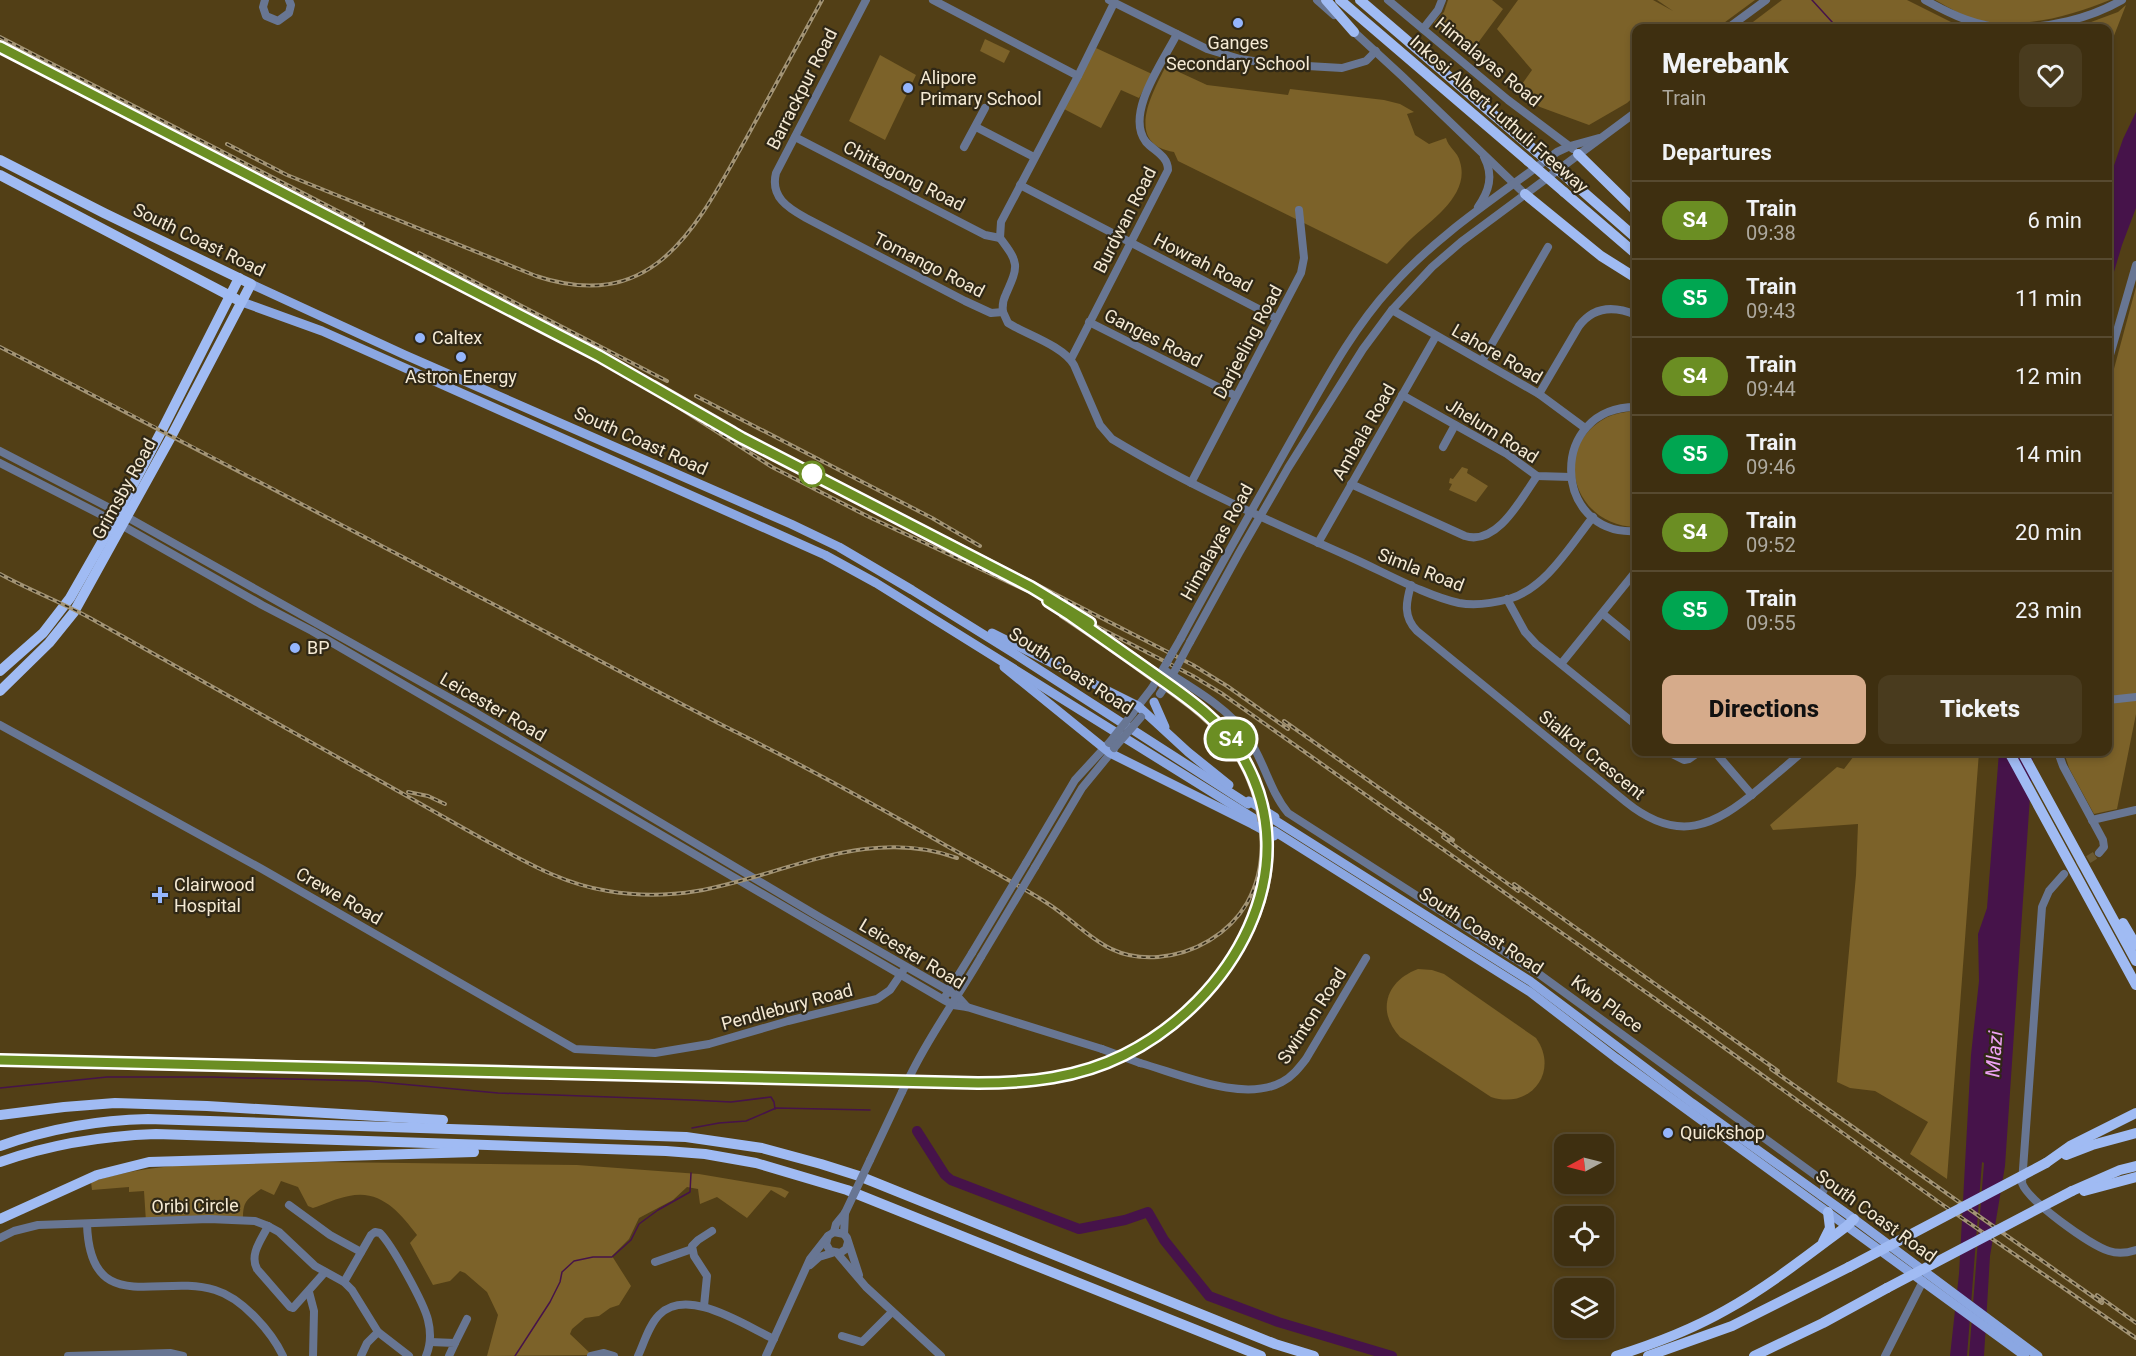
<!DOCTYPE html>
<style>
:root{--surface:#3e2f10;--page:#493b1e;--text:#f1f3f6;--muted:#ada99f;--line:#574a30;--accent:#d6ab8b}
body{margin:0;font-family:Roboto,sans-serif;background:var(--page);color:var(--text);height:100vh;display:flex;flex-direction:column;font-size:22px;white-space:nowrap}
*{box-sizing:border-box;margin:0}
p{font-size:20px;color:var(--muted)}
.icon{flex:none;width:33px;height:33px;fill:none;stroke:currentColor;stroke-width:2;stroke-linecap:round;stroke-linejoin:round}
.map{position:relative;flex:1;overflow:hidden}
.sheet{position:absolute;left:1632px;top:24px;width:480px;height:732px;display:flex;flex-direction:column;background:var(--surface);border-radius:12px;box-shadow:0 3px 9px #0003,0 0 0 2px var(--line)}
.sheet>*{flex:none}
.badge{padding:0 12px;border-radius:20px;font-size:21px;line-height:39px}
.needle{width:39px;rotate:263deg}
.tools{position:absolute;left:1554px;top:1134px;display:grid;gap:12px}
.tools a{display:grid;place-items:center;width:60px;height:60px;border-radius:12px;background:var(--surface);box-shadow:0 3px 9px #0003,0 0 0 2px var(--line);font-size:30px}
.map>.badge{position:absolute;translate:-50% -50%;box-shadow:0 0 0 3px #fff}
h2{padding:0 30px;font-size:22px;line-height:54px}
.round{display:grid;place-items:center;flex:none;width:63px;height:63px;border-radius:12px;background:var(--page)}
.head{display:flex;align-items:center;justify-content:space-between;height:102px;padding:0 30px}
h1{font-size:28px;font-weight:800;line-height:45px}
.action{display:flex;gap:12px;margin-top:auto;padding:12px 30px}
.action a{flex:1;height:69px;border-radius:12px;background:var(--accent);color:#111;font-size:24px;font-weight:800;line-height:69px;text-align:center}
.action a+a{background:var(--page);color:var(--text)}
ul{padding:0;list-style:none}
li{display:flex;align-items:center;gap:18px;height:78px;padding:0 30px;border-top:2px solid var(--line)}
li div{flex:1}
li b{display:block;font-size:22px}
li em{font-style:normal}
li .badge{min-width:66px;font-weight:700;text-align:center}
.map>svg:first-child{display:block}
.green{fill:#7c6229}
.water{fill:#46134a}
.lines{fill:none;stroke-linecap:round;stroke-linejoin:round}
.stream{stroke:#46134a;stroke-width:1.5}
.river{stroke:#46134a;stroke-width:10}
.minor-tunnel{stroke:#6a5932;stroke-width:8;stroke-dasharray:8 4;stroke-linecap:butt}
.minor{stroke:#687693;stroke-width:8}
.major{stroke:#8ba7e2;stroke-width:9}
.highway{stroke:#a0bbf3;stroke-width:10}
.rail-casing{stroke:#a39475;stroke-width:4}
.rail{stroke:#302816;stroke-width:1.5;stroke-dasharray:4.5;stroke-linecap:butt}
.minor-bridge{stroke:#687693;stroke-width:8}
.major-bridge{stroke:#8ba7e2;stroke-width:9}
.highway-bridge{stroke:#a0bbf3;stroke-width:10}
.line-casing{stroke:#fff;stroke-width:14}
.line{stroke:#6b8e23;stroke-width:9}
.poi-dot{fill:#95b6fd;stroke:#302816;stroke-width:2}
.stop-dot{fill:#fff;stroke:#6b8e23;stroke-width:3}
.labels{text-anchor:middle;stroke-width:4.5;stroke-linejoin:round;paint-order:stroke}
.poi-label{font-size:18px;fill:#f5ead4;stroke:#302816;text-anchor:start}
.street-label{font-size:18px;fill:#f5ead4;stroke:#302816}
.water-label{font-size:20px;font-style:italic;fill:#eea2f3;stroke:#302816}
</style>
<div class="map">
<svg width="2136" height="1356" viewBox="0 0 2136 1356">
<rect width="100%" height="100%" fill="#523f16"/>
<g class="green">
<path d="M1448 0H1492L1503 9 1469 55 1435 26 1434 22 1444 12Z"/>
<path d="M1518 0H1653L1673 11 1657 0H1755L1717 28H1636V95L1627 103 1589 125 1540 107 1517 91 1532 70 1497 29Z"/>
<path d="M1782 0H1907L1963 28H1745Z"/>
<path d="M1935 0H2110C2071 16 2023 29 1982 21 1965 18 1950 8 1935 0Z"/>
<path d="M2126 5 2108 51V28H2075L2118 12Z"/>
<path d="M985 39 1010 51 1004 63 980 51Z"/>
<path d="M1096 48 1152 74 1139 98 1121 90 1101 128 1064 109Z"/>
<path d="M880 55 916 75 885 140 849 121Z"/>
<path d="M1166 66 1207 85 1288 95 1290 89 1384 100 1400 104 1414 112 1407 114 1415 135 1429 144 1446 138C1448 147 1458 152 1460 162 1470 194 1433 219 1413 237 1404 245 1396 255 1387 264L1178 161 1174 152C1124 144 1152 93 1166 66Z"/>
<path d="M2136 287V714L2117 809 2094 814 2069 768 2064 752H2108V391Z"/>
<path d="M1631 411H1636V527C1575 526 1550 450 1604 419 1612 414 1621 413 1631 411Z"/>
<path d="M1462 467 1468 469 1467 473 1488 486 1476 502 1449 490 1452 484 1449 483 1450 478 1453 479Z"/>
<path d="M1857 752H1979L1947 1179 1910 1154 1928 1122 1875 1091 1850 1088 1837 1082 1856 875 1858 824 1773 830 1770 825 1837 767 1844 769Z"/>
<path d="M1418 969 1432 970 1444 974 1536 1038C1560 1072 1530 1110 1491 1097L1400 1037C1376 1011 1386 981 1418 969Z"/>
<path d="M321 1162 577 1165 699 1174 781 1188 789 1192 785 1198 771 1190 747 1218 717 1197 700 1204 698 1189 687 1187 673 1200 639 1218 629 1239 612 1256 631 1286 619 1305 610 1308 599 1316 585 1318 572 1329 570 1334 592 1355 487 1356 498 1315 487 1292 465 1273 460 1271 450 1281 433 1285 410 1243 417 1235C400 1213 381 1189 349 1196 337 1198 325 1204 313 1208L308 1206 298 1187 281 1181 274 1195 261 1189C246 1200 243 1201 243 1220L146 1222 144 1191 129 1192V1187L92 1190 91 1182C164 1158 245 1164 321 1162Z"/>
</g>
<g class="water">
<path d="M2136 112V208L2122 245 2108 292V183L2123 139Z"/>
<path d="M1999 752H2033L2005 1166 1990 1256 1984 1356H1969L1984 1163 1982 1162 1967 1356H1950L1959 1274 1971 1055 1979 981 1978 934 1987 908Z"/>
</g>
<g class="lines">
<g class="stream">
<path d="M1812 0 1833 23 1845 28"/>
<path d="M2108 165 2115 169"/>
<path d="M0 1088 107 1077H212L368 1081 498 1093 691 1100 731 1102 771 1097 774 1102 775 1109"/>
<path d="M692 1128 719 1123 746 1121 776 1108 870 1110"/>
<path d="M515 1356 550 1302 560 1282 562 1272 574 1261 593 1257H612L631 1240 639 1224 658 1210 690 1192 691 1173"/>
</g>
<path class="river" d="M917 1131 945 1175 951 1180 1079 1229 1125 1220 1148 1212 1164 1240 1209 1296 1278 1322 1392 1356"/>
<path class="minor-tunnel" d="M2078 866 2099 853"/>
<g class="minor">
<path d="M265 0 263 7 266 16 278 21 289 13 291 5 289 0"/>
<path d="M866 0 776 173C770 197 788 208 806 218L965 301 991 313 1003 312 1008 323 1015 327C1032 336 1065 348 1074 365L1100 425 1112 439C1188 485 1269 521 1350 557 1382 571 1426 596 1459 603 1475 606 1494 603 1509 599 1546 588 1570 546 1593 517"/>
<path d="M933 0 1078 76"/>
<path d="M1109 0 1207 49 1240 59 1273 64 1342 68 1366 61 1376 51"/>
<path d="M1317 0 1334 15"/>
<path d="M1388 0 1508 100 1573 149"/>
<path d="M1925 0C1952 15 1977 27 2009 28"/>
<path d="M1728 28 1766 0"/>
<path d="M2011 28C2048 28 2089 19 2122 0"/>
<path d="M1423 29 1438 10 1442 0"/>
<path d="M1352 30 1402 76 1525 194"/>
<path d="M976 127 1034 157"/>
<path d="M795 137 985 235 1000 238"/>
<path d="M964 147 985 108"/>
<path d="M1020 185 1276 318"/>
<path d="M1478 207C1489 191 1494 176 1484 157"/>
<path d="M1392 310 1539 394 1585 428"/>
<path d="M1003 312C1002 305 1003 300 1006 294 1019 265 1019 263 1000 238L1001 222 1078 76 1114 3"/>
<path d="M1089 322 1236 396"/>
<path d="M1071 359 1168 170C1168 156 1154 151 1146 142 1124 114 1164 60 1177 34"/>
<path d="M1482 361 1548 247"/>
<path d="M2108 362 2136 265"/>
<path d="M1539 394 1579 326C1594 306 1615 306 1636 315"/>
<path d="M1402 395 1507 454 1537 476 1571 477"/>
<path d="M1636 407C1547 407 1552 536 1636 531"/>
<path d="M1443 447 1455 425"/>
<path d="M0 451 127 517 471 710 821 918 949 991 958 997 967 1007"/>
<path d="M0 463 123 526 262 605 312 631 944 1000 953 1005 967 1007 1102 1049"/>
<path d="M1191 483 1301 273 1304 258 1299 210"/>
<path d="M1351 484 1465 536C1497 546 1521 499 1537 476"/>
<path d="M1318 543 1436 336"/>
<path d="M1411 585C1406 602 1403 617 1417 631L1626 802C1678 844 1714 827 1760 788 1774 776 1789 764 1802 752"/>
<path d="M1507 599 1525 632 1536 644 1636 725"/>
<path d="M1603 614 1636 641"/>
<path d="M1181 638C1217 571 1255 505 1292 439 1322 387 1350 332 1391 287 1438 234 1500 195 1557 152L1570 146 1599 138"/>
<path d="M1190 642 1239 553 1288 468 1363 349 1392 310 1432 267 1461 242 1636 112"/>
<path d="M1561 664 1636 571"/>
<path d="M1164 670C1191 687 1230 709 1247 736 1264 760 1269 790 1288 813L1539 974 1822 1180 1825 1187 1821 1196"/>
<path d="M2108 700 2136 697"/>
<path d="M1135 710 1152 688"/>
<path d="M0 725 262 869 575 1049 655 1053 709 1044 788 1021 877 999 890 990 903 971"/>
<path d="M1668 752 1684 760 1689 759 1699 752"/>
<path d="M1715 752 1752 795"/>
<path d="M2058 752 2063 766 2103 840 2104 847 2099 853"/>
<path d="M2092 820 2136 810"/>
<path d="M1026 863 1075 780 1108 744"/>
<path d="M1035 867 1082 788 1114 749"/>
<path d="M2064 874 2049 891 2042 907 2022 1183C2028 1201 2090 1245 2109 1251 2118 1254 2127 1253 2136 1250"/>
<path d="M946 995 972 953"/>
<path d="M1140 1063C1180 1074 1243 1103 1282 1082 1292 1077 1299 1068 1306 1059L1366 958"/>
<path d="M910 1076C930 1034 958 997 981 957"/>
<path d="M870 1160 902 1092"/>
<path d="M289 1205 330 1235 361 1252"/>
<path d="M87 1224C90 1319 159 1273 215 1290 242 1298 271 1331 283 1356"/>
<path d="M268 1226C262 1239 249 1254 257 1269L290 1307 293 1308 325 1272"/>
<path d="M834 1232 836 1224 845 1213"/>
<path d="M844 1234 845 1213"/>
<path d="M0 1238 14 1231 38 1225 209 1219 255 1221 268 1226 279 1232 315 1266 344 1282 352 1290 378 1332 409 1356"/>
<path d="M848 1242 846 1249 840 1253 830 1251 826 1244 828 1236 834 1232 844 1234 847 1238 859 1275"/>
<path d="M837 1253 866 1287 941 1356"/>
<path d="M655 1262 692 1249"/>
<path d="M810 1265 819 1257 832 1253"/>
<path d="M344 1282 371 1235 375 1232 380 1233C392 1245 424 1303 428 1320 431 1332 431 1344 426 1356"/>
<path d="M309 1292 314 1311 313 1356"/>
<path d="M704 1306 707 1276 694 1256 692 1246 698 1240 712 1231"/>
<path d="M842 1336 862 1342 892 1312"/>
<path d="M430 1342 455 1343 449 1356"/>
<path d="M455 1343 467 1319"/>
<path d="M68 1356 170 1353 183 1356"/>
<path d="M361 1356 367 1343 378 1332"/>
<path d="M591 1356 604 1353 614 1356"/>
<path d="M638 1356C644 1343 649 1325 659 1315 687 1286 744 1325 774 1339"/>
<path d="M766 1356 810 1259 828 1236"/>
<path d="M1885 1356 1923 1281"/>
</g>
<g class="major">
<path d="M251 284 405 355 791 524 839 547 912 590 1015 654 1248 804"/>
<path d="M242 302 322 331 825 555 876 583 1255 819"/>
<path d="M992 633 1138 706 1188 752 1229 785"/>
<path d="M1004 667 1110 753 1254 825"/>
<path d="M1154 702 1165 727"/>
<path d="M1273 819 1530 981 1692 1103 1854 1219 2038 1356"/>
<path d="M1274 831 1530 992 1616 1058 2025 1356"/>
</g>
<g class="highway">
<path d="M1326 0 1354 32"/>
<path d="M1340 0 1528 161"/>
<path d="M1360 0 1537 152"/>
<path d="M1578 154 1636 211"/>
<path d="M0 160 104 213 251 284 172 435 74 612 49 643 0 691"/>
<path d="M0 175 236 299"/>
<path d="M1571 181 1636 238"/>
<path d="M1564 192 1636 254"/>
<path d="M1525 194 1601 256 1636 278"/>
<path d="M0 671 43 633 70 598 114 521 162 430 239 278"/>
<path d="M2009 752 2136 985"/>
<path d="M2022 752 2136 961"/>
<path d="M2123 923 2136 945"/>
<path d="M0 1115 64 1107 115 1103 207 1106 443 1120"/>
<path d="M0 1146C48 1129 97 1120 148 1119L686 1137 762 1148 821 1164 859 1176 1275 1344 1314 1356"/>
<path d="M2066 1155 2092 1145 2136 1133"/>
<path d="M0 1162C51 1144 102 1136 156 1134L666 1151 705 1154 756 1163 847 1190 1261 1356"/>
<path d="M2046 1163 2070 1146 2136 1113"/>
<path d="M2072 1191 2120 1170 2136 1166"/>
<path d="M2084 1191 2136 1177"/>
<path d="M0 1219 97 1175 149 1162 474 1152"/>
<path d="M1823 1242 1830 1228 1828 1212"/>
<path d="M1616 1356C1654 1344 1691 1330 1726 1310 1769 1286 1808 1255 1847 1226L1854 1219"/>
<path d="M1648 1356 1732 1326 1849 1267"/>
<path d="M1754 1356 1823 1323 1887 1288"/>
</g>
<defs>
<g id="rail">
<path d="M0 37 363 224"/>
<path d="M0 51 610 366 650 389 772 467 869 517 1036 595 1193 676 1221 693 1701 1031 1943 1205 2136 1338"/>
<path d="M227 144 287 175 536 276C656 316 698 224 747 137 772 91 797 46 822 0"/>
<path d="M355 224 424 260"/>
<path d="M419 253 667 381"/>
<path d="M0 347C156 427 311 509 466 590 557 637 647 687 738 733 808 768 877 806 945 845 979 864 1014 882 1047 903 1086 928 1105 961 1158 957 1194 954 1229 934 1247 903 1261 878 1264 852 1260 824 1250 750 1207 718 1150 678 1120 656 1091 636 1061 616"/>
<path d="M655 382 735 428"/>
<path d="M696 396 932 518 980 546"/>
<path d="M725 428 954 547"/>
<path d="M948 539 1193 665 1227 686 1288 729"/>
<path d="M0 574C29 590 61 602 90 618 181 669 273 721 364 772 404 794 443 817 483 839 524 861 562 884 608 891 637 896 667 896 697 891 783 876 868 825 957 858"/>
<path d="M1130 651 1191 695 1226 728"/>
<path d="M1284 721 1453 840"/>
<path d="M408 792 428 796 445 804"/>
<path d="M1443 837 1518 891"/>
<path d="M1514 884 1778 1071"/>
<path d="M0 1064 967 1086C1009 1087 1052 1086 1093 1072 1214 1029 1319 890 1250 762"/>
<path d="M1771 1069 2102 1303"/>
<path d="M2097 1295 2136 1323"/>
</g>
</defs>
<use href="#rail" class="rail-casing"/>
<use href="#rail" class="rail"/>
<g class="minor-bridge">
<path d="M1152 688 1181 638"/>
<path d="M1160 694 1172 676 1190 642"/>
<path d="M1109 743 1133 713"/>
<path d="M1114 748 1141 717"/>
<path d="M972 953 1026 863"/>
<path d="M981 957 1035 867"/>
<path d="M1102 1049 1140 1063"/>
<path d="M902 1092 910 1076"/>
<path d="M845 1213 870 1160"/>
</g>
<g class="major-bridge">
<path d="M1249 801 1275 817"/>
<path d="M1254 825 1274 836"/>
</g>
<g class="highway-bridge">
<path d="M1537 152 1571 181"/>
<path d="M1528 161 1564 192"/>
<path d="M1849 1267 2046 1163"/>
<path d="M1887 1288 2072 1191"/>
</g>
</g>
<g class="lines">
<defs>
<path id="line" d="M0 47 599 356 742 438 1031 587 1090 623 1048 601 1070 615C1097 634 1124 653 1151 672 1185 696 1220 719 1241 754 1310 869 1232 1001 1124 1055 1078 1078 1029 1083 978 1083L0 1060"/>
</defs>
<use href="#line" class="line-casing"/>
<use href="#line" class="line"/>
</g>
<g class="poi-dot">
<circle cx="1238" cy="23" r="6"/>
<circle cx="908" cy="88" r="6"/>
<circle cx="420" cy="338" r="6"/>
<circle cx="461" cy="357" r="6"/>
<circle cx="295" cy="648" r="6"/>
<path d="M157 886h6v6h6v6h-6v6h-6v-6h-6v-6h6z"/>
<circle cx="1668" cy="1133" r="6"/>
</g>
<circle class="stop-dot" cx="812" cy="474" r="12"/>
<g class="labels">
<g class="poi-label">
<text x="1238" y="49" text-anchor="middle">Ganges<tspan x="1238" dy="21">Secondary School</tspan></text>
<text x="920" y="84">Alipore<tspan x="920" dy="21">Primary School</tspan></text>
<text x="432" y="344">Caltex</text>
<text x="461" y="383" text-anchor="middle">Astron Energy</text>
<text x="307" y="654">BP</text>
<text x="174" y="891">Clairwood<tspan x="174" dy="21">Hospital</tspan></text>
<text x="1680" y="1139">Quickshop</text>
</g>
<g class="street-label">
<text transform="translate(1488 62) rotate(39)" y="6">Himalayas Road</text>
<text transform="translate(802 89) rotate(-63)" y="6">Barrackpur Road</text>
<text transform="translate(1499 114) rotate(41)" y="6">Inkosi Albert Luthuli Freeway</text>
<text transform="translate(904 176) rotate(27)" y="6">Chittagong Road</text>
<text transform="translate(1125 220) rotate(-63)" y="6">Burdwan Road</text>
<text transform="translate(199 240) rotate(26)" y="6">South Coast Road</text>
<text transform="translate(1203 263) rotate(27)" y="6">Howrah Road</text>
<text transform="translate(929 265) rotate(27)" y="6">Tomango Road</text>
<text transform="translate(1153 338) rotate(27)" y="6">Ganges Road</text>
<text transform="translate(1248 342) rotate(-62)" y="6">Darjeeling Road</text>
<text transform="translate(1497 354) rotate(30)" y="6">Lahore Road</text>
<text transform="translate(1492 431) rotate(32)" y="6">Jhelum Road</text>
<text transform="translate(1364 432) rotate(-60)" y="6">Ambala Road</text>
<text transform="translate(641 441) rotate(24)" y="6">South Coast Road</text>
<text transform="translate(124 489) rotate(-61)" y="6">Grimsby Road</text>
<text transform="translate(1217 542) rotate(-61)" y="6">Himalayas Road</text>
<text transform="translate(1421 570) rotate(21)" y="6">Simla Road</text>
<text transform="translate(1071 671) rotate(33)" y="6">South Coast Road</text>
<text transform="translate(493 707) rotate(30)" y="6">Leicester Road</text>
<text transform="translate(1592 755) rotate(39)" y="6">Sialkot Crescent</text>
<text transform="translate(339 896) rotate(30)" y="6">Crewe Road</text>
<text transform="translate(1481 931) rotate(33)" y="6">South Coast Road</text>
<text transform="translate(912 954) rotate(31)" y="6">Leicester Road</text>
<text transform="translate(1607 1004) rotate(36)" y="6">Kwb Place</text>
<text transform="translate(787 1007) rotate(-15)" y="6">Pendlebury Road</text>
<text transform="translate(1312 1016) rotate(-57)" y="6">Swinton Road</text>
<text transform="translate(195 1206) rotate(-1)" y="6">Oribi Circle</text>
<text transform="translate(1876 1216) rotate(36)" y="6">South Coast Road</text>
</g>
<g class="water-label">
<text transform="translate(1994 1054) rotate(-86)" y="7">Mlazi</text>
</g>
</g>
</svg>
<div class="tools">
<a><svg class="needle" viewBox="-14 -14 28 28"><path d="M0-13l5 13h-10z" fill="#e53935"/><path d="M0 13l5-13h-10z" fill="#ada99f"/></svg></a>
<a><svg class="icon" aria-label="locate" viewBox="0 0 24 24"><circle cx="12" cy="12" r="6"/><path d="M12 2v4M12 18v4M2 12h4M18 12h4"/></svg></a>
<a><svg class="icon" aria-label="layers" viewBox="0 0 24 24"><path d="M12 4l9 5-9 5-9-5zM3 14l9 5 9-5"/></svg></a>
</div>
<b class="badge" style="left:1231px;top:739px;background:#6b8e23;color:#fff">S4</b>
<section class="sheet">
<div class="head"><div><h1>Merebank</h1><p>Train</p></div><a class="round"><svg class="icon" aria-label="heart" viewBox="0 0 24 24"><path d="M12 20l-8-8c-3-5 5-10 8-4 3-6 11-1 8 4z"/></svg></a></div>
<h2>Departures</h2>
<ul>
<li><span class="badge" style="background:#6b8e23;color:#fff">S4</span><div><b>Train</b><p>09:38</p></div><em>6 min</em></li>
<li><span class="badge" style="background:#00a651;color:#fff">S5</span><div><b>Train</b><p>09:43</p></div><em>11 min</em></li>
<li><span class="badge" style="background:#6b8e23;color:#fff">S4</span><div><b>Train</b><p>09:44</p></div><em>12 min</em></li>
<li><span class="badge" style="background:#00a651;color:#fff">S5</span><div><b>Train</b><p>09:46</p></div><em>14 min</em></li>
<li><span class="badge" style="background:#6b8e23;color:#fff">S4</span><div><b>Train</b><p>09:52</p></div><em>20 min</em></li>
<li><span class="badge" style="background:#00a651;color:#fff">S5</span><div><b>Train</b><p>09:55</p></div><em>23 min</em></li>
</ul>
<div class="action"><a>Directions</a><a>Tickets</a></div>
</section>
</div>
